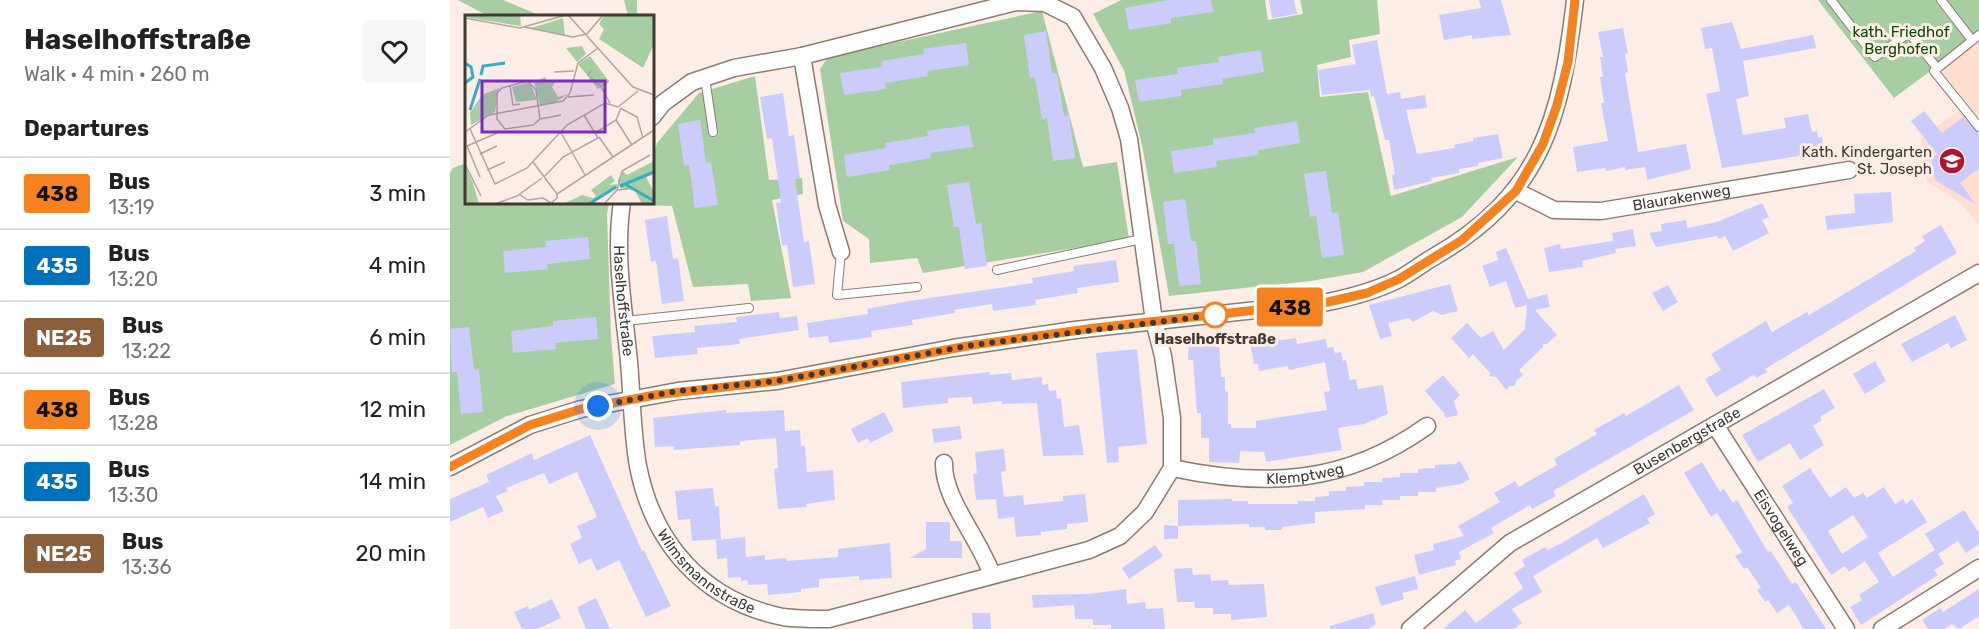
<!DOCTYPE html>
<meta charset="utf-8">
<style>
:root{--surface:#fff;--page:#f6f6f6;--text:#222;--muted:#767676;--line:#e0e0e0}
body{margin:0;font-family:Rubik,sans-serif;background:var(--page);color:var(--text);height:100vh;display:flex;flex-direction:column;font-size:22px;white-space:nowrap}
*{box-sizing:border-box;margin:0}
p{font-size:20px;color:var(--muted)}
.icon{flex:none;width:33px;height:33px;fill:none;stroke:currentColor;stroke-width:2;stroke-linecap:round;stroke-linejoin:round}
.map{position:relative;flex:1;overflow:hidden}
.details{display:flex;flex-direction:column;background:var(--surface);width:450px}
.details>*{flex:none}
.badge{padding:0 12px;border-radius:4px;font-size:21px;line-height:39px}
.you{position:absolute;width:30px;height:30px;margin:-15px;border:4px solid #fff;border-radius:50%;background:#1a73e8;box-shadow:0 0 0 9px #1a73e833}
.map>.badge{position:absolute;translate:-50% -50%;box-shadow:0 0 0 3px #fff}
h2{padding:0 24px;font-size:22px;line-height:54px}
.round{display:grid;place-items:center;flex:none;width:63px;height:63px;border-radius:6px;background:var(--page)}
.headline{display:flex;align-items:center;justify-content:space-between;height:102px;padding:0 24px}
h1{font-size:28px;font-weight:700;line-height:45px}
ul{padding:0;list-style:none}
li{display:flex;align-items:center;gap:18px;height:72px;padding:0 24px;border-top:2px solid var(--line)}
li div{flex:1}
li b{display:block;font-size:22px}
li em{font-style:normal}
li .badge{min-width:66px;font-weight:700;text-align:center}
main{display:flex;flex:1;min-height:0}
.map>svg:first-child{display:block}
.built{fill:#fddecf}
.green{fill:#a7cea2}
.building{fill:#ccccfc;fill-rule:evenodd}
.lines{fill:none;stroke-linecap:round;stroke-linejoin:round}
.service-casing{stroke:#8e7a6f;stroke-width:10}
.minor-casing{stroke:#8e7a6f;stroke-width:19}
.service{stroke:#fff;stroke-width:8}
.minor{stroke:#fff;stroke-width:16}
.line-casing{stroke:#fff;stroke-width:14}
.line{stroke:#f58220;stroke-width:9}
.walk{stroke:#413833;stroke-width:6;stroke-dasharray:0 10.8}
.stop-dot{fill:#fff;stroke:#f58220;stroke-width:3}
.labels{text-anchor:middle;stroke-width:6;stroke-linejoin:round;paint-order:stroke}
.park-label{font-size:15px;fill:#0b4908;stroke:#fceee6}
.poi-label{font-size:15px;fill:#413833;stroke:#fceee6;text-anchor:end}
.street-label{font-size:15px;fill:#413833;stroke:#fceee6}
.stop-label{font-size:15px;font-weight:bold;fill:#413833;stroke:#fceee6}
.inset-river{fill:none;stroke:#32afc6;stroke-width:3}
.inset-road{fill:none;stroke:#b1a59e;stroke-width:1.5}
.view{fill:#7b2cbf;fill-opacity:0.15;stroke:#7b2cbf;stroke-width:3}
.inset-edge{fill:none;stroke:#413833;stroke-width:3}
</style>
<main>
<section class="details">
<div class="headline"><div><h1>Haselhoffstraße</h1><p>Walk · 4 min · 260 m</p></div><a class="round"><svg class="icon" aria-label="heart" viewBox="0 0 24 24"><path d="M12 20l-8-8c-3-5 5-10 8-4 3-6 11-1 8 4z"/></svg></a></div>
<h2>Departures</h2>
<ul>
<li><span class="badge" style="background:#f58220;color:#111">438</span><div><b>Bus</b><p>13:19</p></div><em>3 min</em></li>
<li><span class="badge" style="background:#0072bc;color:#fff">435</span><div><b>Bus</b><p>13:20</p></div><em>4 min</em></li>
<li><span class="badge" style="background:#8b5e3c;color:#fff">NE25</span><div><b>Bus</b><p>13:22</p></div><em>6 min</em></li>
<li><span class="badge" style="background:#f58220;color:#111">438</span><div><b>Bus</b><p>13:28</p></div><em>12 min</em></li>
<li><span class="badge" style="background:#0072bc;color:#fff">435</span><div><b>Bus</b><p>13:30</p></div><em>14 min</em></li>
<li><span class="badge" style="background:#8b5e3c;color:#fff">NE25</span><div><b>Bus</b><p>13:36</p></div><em>20 min</em></li>
</ul>
</section>
<div class="map">
<svg width="1529" height="629" viewBox="0 0 1529 629">
<rect width="100%" height="100%" fill="#fceee6"/>
<g class="built">
<path d="M1529 42V118L1491 70Z"/>
<path d="M1510 110 1529 131V224L1508 201 1477 182 1470 134 1476 140 1489 130 1486 127Z"/>
</g>
<g class="green">
<path d="M8 0H53L91 16H38Z"/>
<path d="M174 0H187V16H178Z"/>
<path d="M671 0H815L818 20 853 14 850 0H927L930 34 899 40 901 57 867 65 870 97 918 92 941 196 1068 157 1012 217 913 272 861 281 719 296 693 150 674 70 643 14Z"/>
<path d="M1368 0H1529V35L1444 98Z"/>
<path d="M592 11 633 167 667 162 679 239 473 273 467 258 420 263 419 239 393 221 370 69 378 57Z"/>
<path d="M305 76 319 180 352 178 353 194 322 200 341 298 301 301 298 284 243 287 222 206 187 205 202 202 203 157 207 143 249 93Z"/>
<path d="M16 163V202L159 203 157 214 161 336 165 384 57 416 0 445V173L3 168Z"/>
</g>
<g class="building">
<path d="M718 0H761L763 12 721 18V23L679 30 675 8Z"/>
<path d="M819 0H844L847 14 822 18Z"/>
<path d="M1029 0H1051L1061 35 1022 39V35L994 40 989 15 1031 8Z"/>
<path d="M1282 22 1291 49 1363 35 1366 48 1293 61 1299 96 1286 99 1293 135 1336 128 1334 118 1358 114 1362 132 1367 131 1368 138 1372 137 1374 152 1272 168 1256 94 1270 91 1262 48 1255 49 1251 28Z"/>
<path d="M1173 28 1178 53 1175 54 1178 72 1175 73 1188 152 1236 144 1241 169 1197 180 1195 167 1175 170V167L1156 171 1155 168 1127 172 1123 147 1158 141 1151 103H1154L1150 77H1153L1150 57H1153L1148 32Z"/>
<path d="M596 31 602 74 607 73 614 116 619 115 625 158 603 161 597 118 592 119 585 77 580 78 574 35Z"/>
<path d="M927 40 937 94 950 92 951 99 975 95 977 108 956 110 967 154 1005 148 1004 145 1023 141V138L1048 134 1053 158 1028 163V166L1009 169V173L981 178 982 181 944 190 942 175 945 174 939 140H935L924 96 921 97 920 90 872 95 868 70 906 64 902 45Z"/>
<path d="M516 43 519 65 477 71 478 76 435 83 436 89 394 95 390 73 432 67V61L474 54 473 49Z"/>
<path d="M811 50 814 72 772 79 773 84 731 90V96L689 102 685 80 728 74 727 68 769 62 768 57Z"/>
<path d="M333 93 339 136 344 135 350 178 345 179 354 242 359 241 365 284 343 287 337 245 332 246 326 203 331 202 322 138 317 139 310 97Z"/>
<path d="M1474 111 1492 133 1513 117 1529 133V168L1510 183 1525 204 1485 180 1481 158 1487 154 1461 121Z"/>
<path d="M250 120 256 163 261 162 268 205 245 208 239 165 234 166 228 124Z"/>
<path d="M847 121 850 143 808 150V155L766 161 767 167 724 173 721 151 763 145V139L805 133 804 128Z"/>
<path d="M519 125 523 147 480 153 481 158 439 165 440 170 397 177 394 155 436 148 435 143 478 136 477 131Z"/>
<path d="M876 171 882 213 888 212 894 255 872 258 866 216 860 217 854 174Z"/>
<path d="M519 182 526 224 531 223 537 266 515 269 509 227H504L497 185Z"/>
<path d="M1441 192 1443 222 1377 230 1375 216 1405 213 1404 194Z"/>
<path d="M735 199 741 241H746L751 284 729 286 724 244H718L713 202Z"/>
<path d="M1312 203 1319 217 1312 220 1319 233 1283 251 1275 236 1269 239 1267 236 1206 247 1199 233 1212 231 1211 224 1236 220 1237 228 1267 222Z"/>
<path d="M217 216 223 259 228 258 234 301 212 304 206 261 201 262 195 220Z"/>
<path d="M1491 225 1507 253 1315 369 1317 372 1306 378 1304 375 1266 397 1255 379 1271 370 1261 354 1316 321 1322 332 1357 312 1359 315 1466 251 1464 248 1475 241 1472 236Z"/>
<path d="M1183 229 1186 246 1165 249 1166 253 1132 261 1133 267 1099 272 1094 248 1110 244 1111 249 1163 241 1162 233Z"/>
<path d="M138 237 140 259 97 264 98 269 55 273 53 251 96 247 95 241Z"/>
<path d="M1056 248 1078 299 1097 294 1100 307 1085 310 1107 335 1097 344H1093V347L1069 370 1073 375 1066 381 1065 386H1060L1056 390 1046 377 1039 376 1040 373 1023 354 1019 358 1001 338 1017 323 1031 338 1043 331 1054 350 1075 329 1077 305 1065 308 1056 281 1040 287 1032 266 1048 260 1046 252Z"/>
<path d="M666 260 669 282 627 288 628 293 585 300 586 305 543 311 542 304 504 310 505 313 462 320 463 325 421 331 422 337 379 343 378 336 359 338 357 323 418 314 417 309 459 301 583 283 582 278 624 271 623 266Z"/>
<path d="M1000 284 1008 311 992 315 983 311 963 322 959 318 938 323 942 336 930 339 919 305Z"/>
<path d="M1218 285 1228 302 1213 311 1202 293Z"/>
<path d="M329 312 330 318 347 316 349 330 289 339 290 344 247 348 248 354 205 358 202 336 245 332 244 326 287 322 286 317Z"/>
<path d="M1505 315 1517 340 1501 348 1498 343 1462 362 1451 344Z"/>
<path d="M146 317 148 339 105 343 106 349 63 353 61 331 103 326V321Z"/>
<path d="M19 327 24 370 29 369 33 412 11 414 7 372H2L0 329Z"/>
<path d="M823 338 824 341 846 338 847 344 876 339 877 348 883 347 885 353 891 352 893 361 896 360 900 380 906 379 908 389 933 385 938 414 914 424 888 428 892 450 816 462 814 452 790 451 789 463 759 462V438H751V413H747L743 360H738L739 340 769 341 771 377H775V391L778 392V424H781V428H806V421L877 410 874 392 880 391 875 362 839 370 838 366 809 371 808 364H804L800 342Z"/>
<path d="M687 349 697 444 668 447 669 462 657 463 646 353Z"/>
<path d="M1425 361 1436 381 1415 394 1403 374Z"/>
<path d="M539 372 540 375 561 373 562 380 592 377V385L598 384 599 391 606 390 607 399 611 398 614 427 629 425 634 455 593 456 587 403 552 404V401L523 404 522 397 498 398V403L453 408 451 382Z"/>
<path d="M993 375 1010 395 1004 401 1008 415 995 418 994 413 975 391Z"/>
<path d="M1229 385 1244 410 1103 491 1106 496 1082 509 1080 505 1041 528 1044 533 1009 552 1011 559 1005 561 1006 565 969 575 964 555 984 550 983 544 1014 536 1008 526 1050 502 1044 493 1065 481 1069 487 1107 465 1104 459 1147 434 1144 430 1174 413 1176 416Z"/>
<path d="M1374 389 1385 408 1370 417 1372 420 1363 426 1374 445 1350 460 1340 443 1308 462 1292 435Z"/>
<path d="M276 410V413L334 410 335 431 350 430 351 446H355L357 472 383 470 385 500 356 504 357 507 328 509 324 469 328 468 326 438 290 441V445L224 450V446L205 447 203 418Z"/>
<path d="M434 412 444 431 420 443 418 438 408 443 401 429Z"/>
<path d="M510 426 512 439 484 443 482 429Z"/>
<path d="M140 435 192 551 194 550 221 606 196 617 169 560 147 571 141 558 129 564 120 544 132 538 127 526 147 517 127 472 99 484 94 473 56 488 58 491 46 496 54 511 38 518 33 507 0 522V499L39 482 36 475 82 453 84 460Z"/>
<path d="M554 449 556 471 551 472 554 497 573 495 574 505 613 501V496L635 494 638 522 617 524V529L591 532V535L566 537 564 517 548 519 546 499 526 500 523 474 527 473 525 452Z"/>
<path d="M1010 461 1020 479 1011 484 986 488V492H968V496H950V500H932L933 505H915V509L865 512V523L832 527V530H815V527H799V524L728 526V500L782 499V501H798V504H848V501H865V497L879 496V491H896V487L914 486V482H932V478L950 477V473H968V469L985 468V465L1005 464Z"/>
<path d="M1252 462 1270 492 1274 489 1283 503 1287 500 1318 552 1321 551 1342 584 1346 582 1376 629H1354L1339 605 1327 613 1318 600 1315 602 1307 590 1311 588 1297 567 1294 569 1285 556 1292 552 1267 513 1261 517 1234 473Z"/>
<path d="M1360 468 1380 498 1396 487 1404 498 1413 493 1417 498 1434 487 1445 504 1453 499 1456 504 1462 499 1477 522 1428 553 1443 577 1485 550 1475 534 1514 510 1529 533V544L1516 553 1508 541 1488 554 1494 564 1484 570 1488 575 1411 625 1400 607 1412 600 1409 595 1429 582 1415 561 1399 572 1395 566 1381 575 1337 507 1343 503 1332 486ZM1403 515 1418 537 1392 554 1378 531Z"/>
<path d="M263 488 265 506H269L271 539 242 541 240 519 228 520 225 491Z"/>
<path d="M1194 494 1205 514 1197 519 1200 523 1153 548 1147 538 1083 576 1092 592 1062 609 1072 623 1063 629H993L1015 610 1026 623 1073 588 1064 573 1075 566 1072 560 1095 547 1097 550 1110 544Z"/>
<path d="M476 522H500V541H512V558H460L476 549Z"/>
<path d="M714 525 728 526V539H714Z"/>
<path d="M295 537 296 557 315 555V560L336 558 337 561 388 557V549L440 543 442 578 409 580V576L369 579V587L351 589V592L318 595 317 584 298 585 297 580 291 581V577L278 578 277 558 267 559 266 540Z"/>
<path d="M705 545 713 556 679 579 672 568Z"/>
<path d="M742 568 743 575 760 574 761 581 778 580 779 585 814 584 817 617 781 620V614H763V608H745L744 602H727L724 569Z"/>
<path d="M965 576 968 589 952 593 954 599 931 606 925 587Z"/>
<path d="M676 589 677 604 695 602 696 609 713 608 715 629H661V625H643V619H625L624 605 583 608 582 595 639 594Z"/>
<path d="M1529 589V616L1509 629 1502 624 1494 629H1478L1472 620 1490 608 1493 612Z"/>
<path d="M146 598 160 629H136L127 607Z"/>
<path d="M102 599 111 618 87 629H72L64 612 78 606 79 610Z"/>
<path d="M522 613H540L541 629H523Z"/>
<path d="M923 613 926 624 918 629H880V626Z"/>
</g>
<g class="lines">
<defs>
<g id="service">
<path d="M1381 0 1425 57 1459 33 1487 68"/>
<path d="M1491 0 1522 40"/>
<path d="M1529 35 1484 71 1529 127"/>
<path d="M255 78 263 132"/>
<path d="M391 252 387 295 467 287"/>
<path d="M547 270 692 239"/>
<path d="M175 321 299 308"/>
</g>
<g id="minor">
<path d="M352 56 377 205 391 252"/>
<path id="s1" d="M1066 191 1104 210 1151 211 1399 170"/>
<path id="s2" d="M172 202C164 255 174 309 179 362 182 396 182 432 188 466 203 544 254 601 333 617 348 619 364 619 379 619L639 550 670 536 695 512 722 468V418L713 356 704 321 679 139 670 108 653 68 623 17 595 3 566 2 352 56 284 68 242 82 213 103 202 117"/>
<path id="s3" d="M1265 425 1396 629"/>
<path d="M494 463C493 499 530 539 542 575"/>
<path d="M0 467 80 425 131 409 228 391 327 381 503 348 625 330 878 302C902 297 925 291 947 280 959 274 970 265 982 258 1092 195 1111 119 1125 0"/>
<path id="s4" d="M722 468C817 488 896 484 977 426"/>
<path id="s5" d="M960 629 1060 543 1529 273"/>
<path d="M1432 629 1529 568"/>
</g>
</defs>
<use href="#service" class="service-casing"/>
<use href="#minor" class="minor-casing"/>
<use href="#service" class="service"/>
<use href="#minor" class="minor"/>
</g>
<g class="lines">
<defs>
<path id="line" d="M0 467 80 425 131 409 205 395 327 381 523 345 645 328 878 302 917 293 949 279 1012 240 1066 191 1093 144 1107 105 1118 62 1125 0"/>
</defs>
<use href="#line" class="line-casing"/>
<use href="#line" class="line"/>
<path class="walk" d="M148 406 228 391 327 381 523 345 765 315"/>
</g>
<defs>
<symbol id="school-disc" viewBox="-11 -11 22 22"><circle r="9.5" fill="#ac162e" stroke="#fceee6"/><path d="M0-5L7-2L0 1L-7-2ZM-4 1L0 2.5L4 1V4Q0 6-4 4Z" fill="#fff"/></symbol>
</defs>
<g fill-rule="evenodd">
<use href="#school-disc" x="1487" y="146" width="30" height="30"/>
</g>
<circle class="stop-dot" cx="765" cy="315" r="12"/>
<g class="labels">
<g class="park-label">
<text x="1451" y="37">kath. Friedhof<tspan x="1451" dy="17">Berghofen</tspan></text>
</g>
<g class="poi-label">
<text x="1482" y="157">Kath. Kindergarten<tspan x="1482" dy="17">St. Joseph</tspan></text>
</g>
<g class="street-label">
<text dy="5" stroke="none"><textPath href="#s1" startOffset="171">Blaurakenweg</textPath></text>
<text dy="5" stroke="none"><textPath href="#s2" startOffset="99">Haselhoffstraße</textPath></text>
<text dy="5" stroke="none"><textPath href="#s5" startOffset="336">Busenbergstraße</textPath></text>
<text dy="5" stroke="none"><textPath href="#s4" startOffset="134">Klemptweg</textPath></text>
<text dy="5" stroke="none"><textPath href="#s3" startOffset="122">Eisvogelweg</textPath></text>
<text dy="5" stroke="none"><textPath href="#s2" startOffset="396">Wilmsmannstraße</textPath></text>
</g>
<g class="stop-label">
<text x="765" y="344">Haselhoffstraße</text>
</g>
</g>
<g transform="translate(15 15)">
<rect width="189" height="189" fill="#fceee6"/>
<path d="M0 0H55L56 11 0 2ZM139 0H189V29L178 53 134 24 139 14 134 9ZM98 3 100 20 64 13 73 11ZM117 31 121 39 112 47 101 33ZM125 41 144 66 133 74 113 49ZM80 62 83 68 91 65 87 72 93 82 103 79 90 88 75 90 69 67ZM65 67 72 85 51 87 47 72ZM34 73 30 97 6 110 5 98 17 80ZM189 146V158L181 162 189 177V189H177L170 176 155 173 153 165 158 156 162 160ZM0 150 8 168 14 189H0ZM146 160 150 166 144 170 152 169V173L126 189H98L117 180 128 183 131 181 126 175Z" fill="#a7cea2"/>
<path class="inset-river" d="M0 48 6 52 8 62 0 68M16 60 18 51 40 48M5 95 15 64M160 169 189 186M155 171 189 157M124 189 151 172"/>
<path class="inset-road" d="M103 0 168 72 189 80M0 3 55 13 101 0M59 12 108 22 121 19M121 20 138 0M127 55 123 60 136 71M89 57 109 56M63 66 71 75 75 104 68 110 40 114 32 104V78L37 73ZM144 66 136 72 145 88M45 71 48 90 55 89M103 82 129 80M155 93 172 102 178 123M119 100 130 118M75 104 96 100M151 105 167 130M5 114 30 169 62 153 102 110 140 88 153 92 173 76M95 116 120 160M0 117 24 100 98 86 105 78 113 48 133 33M134 122 148 142M15 139 32 131M68 147 92 179M0 149 16 181M22 155 40 147M80 161 98 142 133 123 130 118 151 105 156 93M15 162 2 131 32 118M152 175 157 156 185 140M54 179 63 185 78 183 86 188 92 183V179M92 179 189 115M30 189 52 181 77 163M139 189 152 175 163 174"/>
<path class="view" d="M17 66H140V117H17Z"/>
<rect width="189" height="189" class="inset-edge"/>
</g>
</svg>
<div class="you" style="left:148px;top:406px"></div>
<b class="badge" style="left:840px;top:307px;background:#f58220;color:#111">438</b>
</div>
</main>
